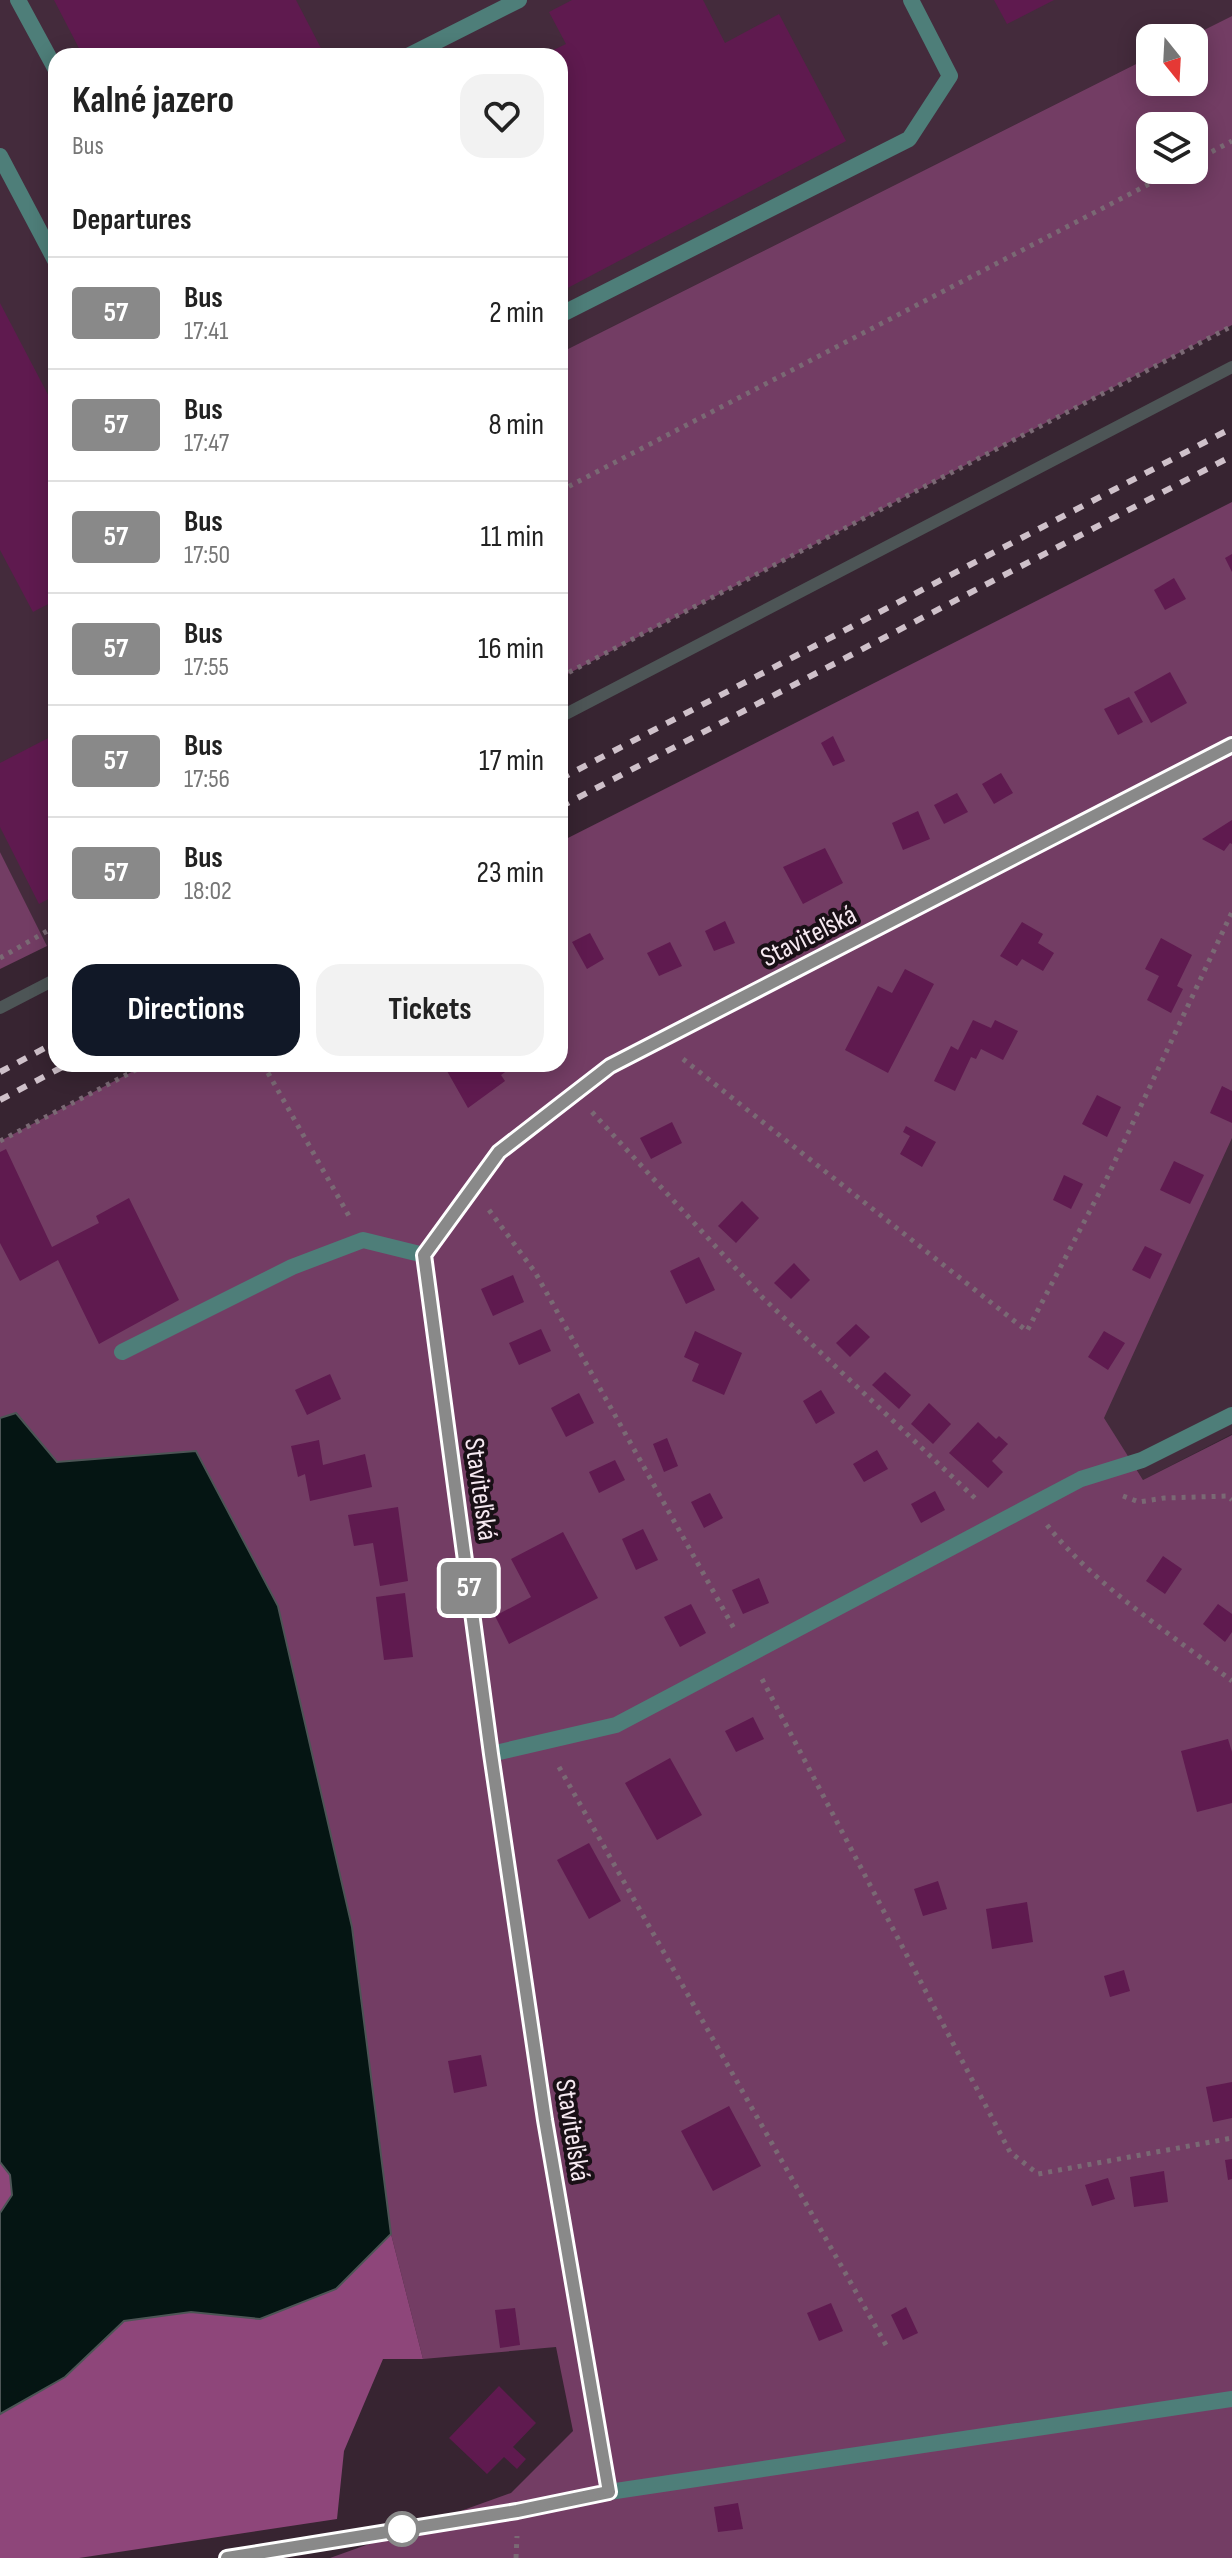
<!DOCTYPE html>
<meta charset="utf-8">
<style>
:root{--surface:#fff;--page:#f2f2f2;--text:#222;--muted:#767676;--line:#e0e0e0;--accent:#111827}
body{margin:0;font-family:"Sofia Sans Condensed",sans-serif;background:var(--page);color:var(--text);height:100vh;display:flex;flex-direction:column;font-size:30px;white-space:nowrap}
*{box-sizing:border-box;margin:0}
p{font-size:26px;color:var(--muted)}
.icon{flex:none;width:44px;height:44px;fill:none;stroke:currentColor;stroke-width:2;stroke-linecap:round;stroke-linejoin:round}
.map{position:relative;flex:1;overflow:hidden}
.details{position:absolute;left:48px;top:48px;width:520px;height:1024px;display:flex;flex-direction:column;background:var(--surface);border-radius:24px;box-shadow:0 4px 20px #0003}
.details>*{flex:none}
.badge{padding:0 16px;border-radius:6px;font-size:28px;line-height:52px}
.needle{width:52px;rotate:162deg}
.buttons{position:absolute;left:1136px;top:24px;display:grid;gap:16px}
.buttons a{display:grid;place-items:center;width:72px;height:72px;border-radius:16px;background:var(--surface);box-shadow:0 4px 20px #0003;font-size:40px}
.map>.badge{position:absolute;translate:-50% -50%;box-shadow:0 0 0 4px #fff}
h2{padding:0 24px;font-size:30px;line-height:72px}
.round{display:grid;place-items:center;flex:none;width:84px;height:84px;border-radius:24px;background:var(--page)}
.headline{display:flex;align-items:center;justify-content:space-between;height:136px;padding:0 24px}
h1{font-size:38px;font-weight:700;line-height:60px}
.cta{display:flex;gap:16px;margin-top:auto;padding:16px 24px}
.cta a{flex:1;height:92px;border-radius:24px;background:var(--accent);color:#fff;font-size:32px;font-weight:700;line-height:92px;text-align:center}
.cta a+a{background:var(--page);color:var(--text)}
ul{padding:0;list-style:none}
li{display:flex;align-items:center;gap:24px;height:112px;padding:0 24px;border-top:2px solid var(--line)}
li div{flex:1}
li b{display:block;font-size:30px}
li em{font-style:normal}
li .badge{min-width:88px;font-weight:700;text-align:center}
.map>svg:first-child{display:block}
.built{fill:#442b3c}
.green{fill:#733d64;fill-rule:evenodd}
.forest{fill:#8e467a}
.water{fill:#051513;stroke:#4d5556;stroke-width:2}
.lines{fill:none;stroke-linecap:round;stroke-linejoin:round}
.stream{stroke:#4d5556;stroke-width:12}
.building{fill:#5f1a4f}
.path{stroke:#7a6974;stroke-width:5;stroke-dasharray:4 6;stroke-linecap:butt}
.service{stroke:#4e7e79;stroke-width:16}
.minor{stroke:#4e7e79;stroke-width:16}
.rail{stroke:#cfc1ca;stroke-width:6;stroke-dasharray:10 10;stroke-linecap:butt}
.line-casing{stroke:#fff;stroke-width:18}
.line{stroke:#898989;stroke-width:12}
.stop-dot{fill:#fff;stroke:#898989;stroke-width:4}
.labels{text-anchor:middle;stroke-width:8;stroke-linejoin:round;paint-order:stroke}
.street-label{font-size:28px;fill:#f6e9f1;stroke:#191016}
</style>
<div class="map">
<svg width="1232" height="2558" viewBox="0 0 1232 2558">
<rect width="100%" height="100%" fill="#372431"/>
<g class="built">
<path d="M0 0H1232V16L1188 38H1150V57L560 353V56H56V941L47 946 0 852Z"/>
<path d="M1232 1138V1434L1143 1480 1103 1418Z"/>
</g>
<g class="green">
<path d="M1232 16V325L560 678V353L1150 57V82H1194V38H1188ZM1150 126H1194V170H1150Z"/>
<path d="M1232 502V1138L1104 1418 1143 1480 1232 1435V2558H330L511 2493 573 2431 556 2347 423 2359 391 2234 352 1927 278 1606 196 1451 57 1462 17 1413 0 1418V1141L147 1064H560V842Z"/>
<path d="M0 852 47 946 0 969Z"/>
</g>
<g class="forest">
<path d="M0 2162 10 2175 12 2195 0 2213Z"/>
<path d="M391 2234 423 2359H383L344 2451 337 2519 79 2558H0V2414L65 2377 124 2321 191 2312 260 2319 336 2289Z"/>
</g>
<path class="water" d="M16 1413 57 1462 196 1451 278 1606 352 1927 391 2234 336 2289 260 2319 191 2312 124 2321 65 2377 0 2414V2213L12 2195 10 2175 0 2162V1418Z"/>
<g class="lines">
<g class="stream">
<path d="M560 717 1232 367"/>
<path d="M0 1008 56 979"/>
</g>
</g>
<g class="building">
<path d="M54 0H296L324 54 320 56H83Z"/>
<path d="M572 0H703L725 43 779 14 846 141 560 292V56H541L566 44 549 12Z"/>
<path d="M994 0H1054L1007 24Z"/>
<path d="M0 303 56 410V600L33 612 0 550Z"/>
<path d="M1232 554V572L1225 558Z"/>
<path d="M1174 578 1186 599 1165 610 1154 590Z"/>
<path d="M1170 672 1187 703 1151 723 1134 692Z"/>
<path d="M1129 697 1143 722 1118 735 1104 709Z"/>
<path d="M56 734V895L39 904 0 827V763Z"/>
<path d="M833 736 845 761 833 766 821 743Z"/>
<path d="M1001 773 1013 793 994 804 982 784Z"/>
<path d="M957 793 968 812 944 824 934 805Z"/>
<path d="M918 811 930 839 903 850 892 823Z"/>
<path d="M1232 820V844L1230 843 1224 851 1202 839Z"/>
<path d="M825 848 843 883 803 904 783 867Z"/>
<path d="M725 921 735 943 714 951 705 931Z"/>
<path d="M1022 922 1043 934 1038 943 1054 953 1043 971 1022 959 1017 966 1000 956Z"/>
<path d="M590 933 604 959 587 969 572 942Z"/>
<path d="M1161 938 1192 955 1177 986 1183 989 1171 1013 1147 1000 1159 976 1145 969Z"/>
<path d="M670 942 682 966 659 976 647 953Z"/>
<path d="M905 969 934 984 888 1073 845 1050 878 986 892 993Z"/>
<path d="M973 1020 991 1028 995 1020 1018 1031 1003 1060 981 1049 976 1059 971 1057 955 1091 934 1081 951 1046 958 1050Z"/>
<path d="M443 1064H505L508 1070 501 1075 505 1081 468 1108Z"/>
<path d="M1222 1086 1232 1091V1123L1210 1113Z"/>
<path d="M1097 1095 1121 1107 1107 1137 1082 1124Z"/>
<path d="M672 1122 682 1143 651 1159 640 1138Z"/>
<path d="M906 1126 936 1142 922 1167 900 1154 910 1136 903 1132Z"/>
<path d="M6 1149 52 1247 99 1223 96 1216 129 1198 179 1300 99 1344 58 1260 20 1281 0 1243V1152Z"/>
<path d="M1174 1161 1204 1175 1190 1204 1160 1190Z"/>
<path d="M1064 1175 1083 1184 1071 1209 1053 1200Z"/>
<path d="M742 1201 759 1218 736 1243 718 1226Z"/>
<path d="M1145 1246 1162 1254 1150 1279 1132 1270Z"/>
<path d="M699 1257 715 1290 686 1304 670 1271Z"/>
<path d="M794 1263 810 1280 791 1299 774 1283Z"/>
<path d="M513 1275 524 1302 493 1316 481 1289Z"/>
<path d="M856 1324 870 1337 850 1357 836 1343Z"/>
<path d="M541 1329 551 1351 519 1365 509 1343Z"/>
<path d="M695 1331 742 1353 724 1395 692 1381 699 1364 684 1357Z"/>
<path d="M1104 1331 1125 1343 1108 1370 1088 1357Z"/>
<path d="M885 1372 911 1395 899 1409 872 1385Z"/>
<path d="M330 1374 341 1399 307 1415 295 1390Z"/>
<path d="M821 1390 835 1413 816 1424 803 1401Z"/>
<path d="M579 1393 594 1423 566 1437 551 1408Z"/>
<path d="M929 1403 951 1424 933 1444 911 1424Z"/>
<path d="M978 1422 996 1439 999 1436 1008 1444 992 1461 1003 1472 988 1488 949 1453Z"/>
<path d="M667 1438 678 1466 664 1472 653 1444Z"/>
<path d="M319 1440 323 1465 365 1454 372 1487 310 1501 305 1474 298 1477 291 1446Z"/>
<path d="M877 1450 888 1469 864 1482 853 1464Z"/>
<path d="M615 1460 625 1480 599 1493 589 1472Z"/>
<path d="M935 1491 945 1510 921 1523 911 1504Z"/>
<path d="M710 1493 723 1518 704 1528 691 1502Z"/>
<path d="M398 1507 408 1581 380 1586 373 1543 354 1546 348 1515Z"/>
<path d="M643 1529 658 1560 636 1570 622 1539Z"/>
<path d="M563 1532 598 1598 509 1644 495 1616 531 1597 511 1559Z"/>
<path d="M1163 1556 1182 1569 1165 1594 1146 1581Z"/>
<path d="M759 1578 769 1603 743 1614 732 1590Z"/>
<path d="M405 1593 413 1657 384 1660 376 1597Z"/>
<path d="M691 1604 706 1633 680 1647 664 1617Z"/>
<path d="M1218 1604 1232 1614V1632L1225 1642 1203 1624Z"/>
<path d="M753 1717 764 1739 736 1752 725 1731Z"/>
<path d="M1228 1739 1232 1752V1803L1197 1812 1181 1751Z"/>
<path d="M670 1758 702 1815 657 1840 625 1783Z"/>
<path d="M589 1843 621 1901 589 1919 557 1860Z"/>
<path d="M938 1881 947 1909 923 1916 914 1889Z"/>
<path d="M1027 1902 1033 1942 992 1949 986 1909Z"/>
<path d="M1124 1970 1130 1991 1110 1997 1104 1976Z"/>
<path d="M481 2055 487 2086 454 2093 448 2061Z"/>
<path d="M1232 2082V2118L1213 2122 1206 2087Z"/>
<path d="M729 2106 761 2166 713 2191 681 2131Z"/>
<path d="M1232 2159V2179L1228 2180 1225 2160Z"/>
<path d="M1164 2171 1168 2202 1134 2207 1130 2177Z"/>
<path d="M1108 2178 1115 2199 1092 2206 1085 2185Z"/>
<path d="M831 2303 843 2331 819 2341 807 2313Z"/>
<path d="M906 2307 918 2333 903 2340 891 2315Z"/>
<path d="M515 2308 520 2345 500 2348 495 2310Z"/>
<path d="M499 2386 536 2423 513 2447 526 2459 517 2469 504 2457 487 2474 449 2438Z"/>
<path d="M738 2503 743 2529 718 2532 714 2507Z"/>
</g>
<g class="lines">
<g class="path">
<path d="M1194 161 1232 141"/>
<path d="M560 491 1176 170"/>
<path d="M560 677 1232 326"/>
<path d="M0 958 56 926"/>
<path d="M683 1059 1027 1331 1106 1180 1232 912"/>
<path d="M263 1064 349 1216"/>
<path d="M592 1112 763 1298 979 1502"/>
<path d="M0 1141 147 1064"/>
<path d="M489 1210 535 1272 736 1632"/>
<path d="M1123 1496 1139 1502 1164 1498 1228 1496 1232 1500"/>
<path d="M1047 1525C1093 1584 1172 1635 1232 1681"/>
<path d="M762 1679 1010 2152 1038 2174 1232 2138"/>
<path d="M559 1767 886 2345"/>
<path d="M516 2558 517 2536"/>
</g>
<g class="service">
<path d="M18 0 56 70"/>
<path d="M408 56 519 0"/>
<path d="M0 156 56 262"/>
<path d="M560 315 909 139 950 76 911 0"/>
<path d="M122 1352 292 1267 363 1240 424 1255"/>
<path d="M491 1754 616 1725 1081 1479 1142 1460 1232 1415"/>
</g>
<g class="minor">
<path d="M609 2492 1232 2399"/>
<path d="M227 2558 517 2511 609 2492 550 2150 491 1754 424 1255 499 1152 610 1066 1232 745"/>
</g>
<g class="rail">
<path d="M560 779 1232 428"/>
<path d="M560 807 1232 456"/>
<path d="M0 1072 56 1042"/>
<path d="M0 1100 68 1064"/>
</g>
</g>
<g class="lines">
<defs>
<path id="line" d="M227 2558 517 2511 609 2492 545 2120 491 1754 424 1255 499 1152 610 1066 1232 745"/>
</defs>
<use href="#line" class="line-casing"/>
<use href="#line" class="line"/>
</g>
<circle class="stop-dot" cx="402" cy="2529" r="16"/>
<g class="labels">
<g class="street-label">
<text transform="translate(808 935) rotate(-27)" y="10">Staviteľská</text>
<text transform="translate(482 1489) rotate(82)" y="10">Staviteľská</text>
<text transform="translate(574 2130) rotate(81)" y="10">Staviteľská</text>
</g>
</g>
</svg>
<div class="buttons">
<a><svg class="needle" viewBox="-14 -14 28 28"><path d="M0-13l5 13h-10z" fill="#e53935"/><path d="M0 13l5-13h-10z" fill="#767676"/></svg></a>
<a><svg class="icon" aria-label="layers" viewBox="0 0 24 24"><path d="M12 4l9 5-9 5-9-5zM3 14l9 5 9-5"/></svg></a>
</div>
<b class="badge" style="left:469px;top:1588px;background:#898989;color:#fff">57</b>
<section class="details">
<div class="headline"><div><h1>Kalné jazero</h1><p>Bus</p></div><a class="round"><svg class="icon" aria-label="heart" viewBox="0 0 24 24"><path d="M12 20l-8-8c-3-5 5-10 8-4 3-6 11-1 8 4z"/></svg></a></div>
<h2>Departures</h2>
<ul>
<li><span class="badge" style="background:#898989;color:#fff">57</span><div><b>Bus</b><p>17:41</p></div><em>2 min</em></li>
<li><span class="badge" style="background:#898989;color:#fff">57</span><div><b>Bus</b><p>17:47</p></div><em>8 min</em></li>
<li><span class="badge" style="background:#898989;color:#fff">57</span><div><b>Bus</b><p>17:50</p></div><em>11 min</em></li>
<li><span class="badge" style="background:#898989;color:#fff">57</span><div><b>Bus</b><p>17:55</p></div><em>16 min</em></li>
<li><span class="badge" style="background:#898989;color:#fff">57</span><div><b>Bus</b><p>17:56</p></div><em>17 min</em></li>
<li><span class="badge" style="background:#898989;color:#fff">57</span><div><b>Bus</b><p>18:02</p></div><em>23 min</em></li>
</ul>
<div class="cta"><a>Directions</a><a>Tickets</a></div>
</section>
</div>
